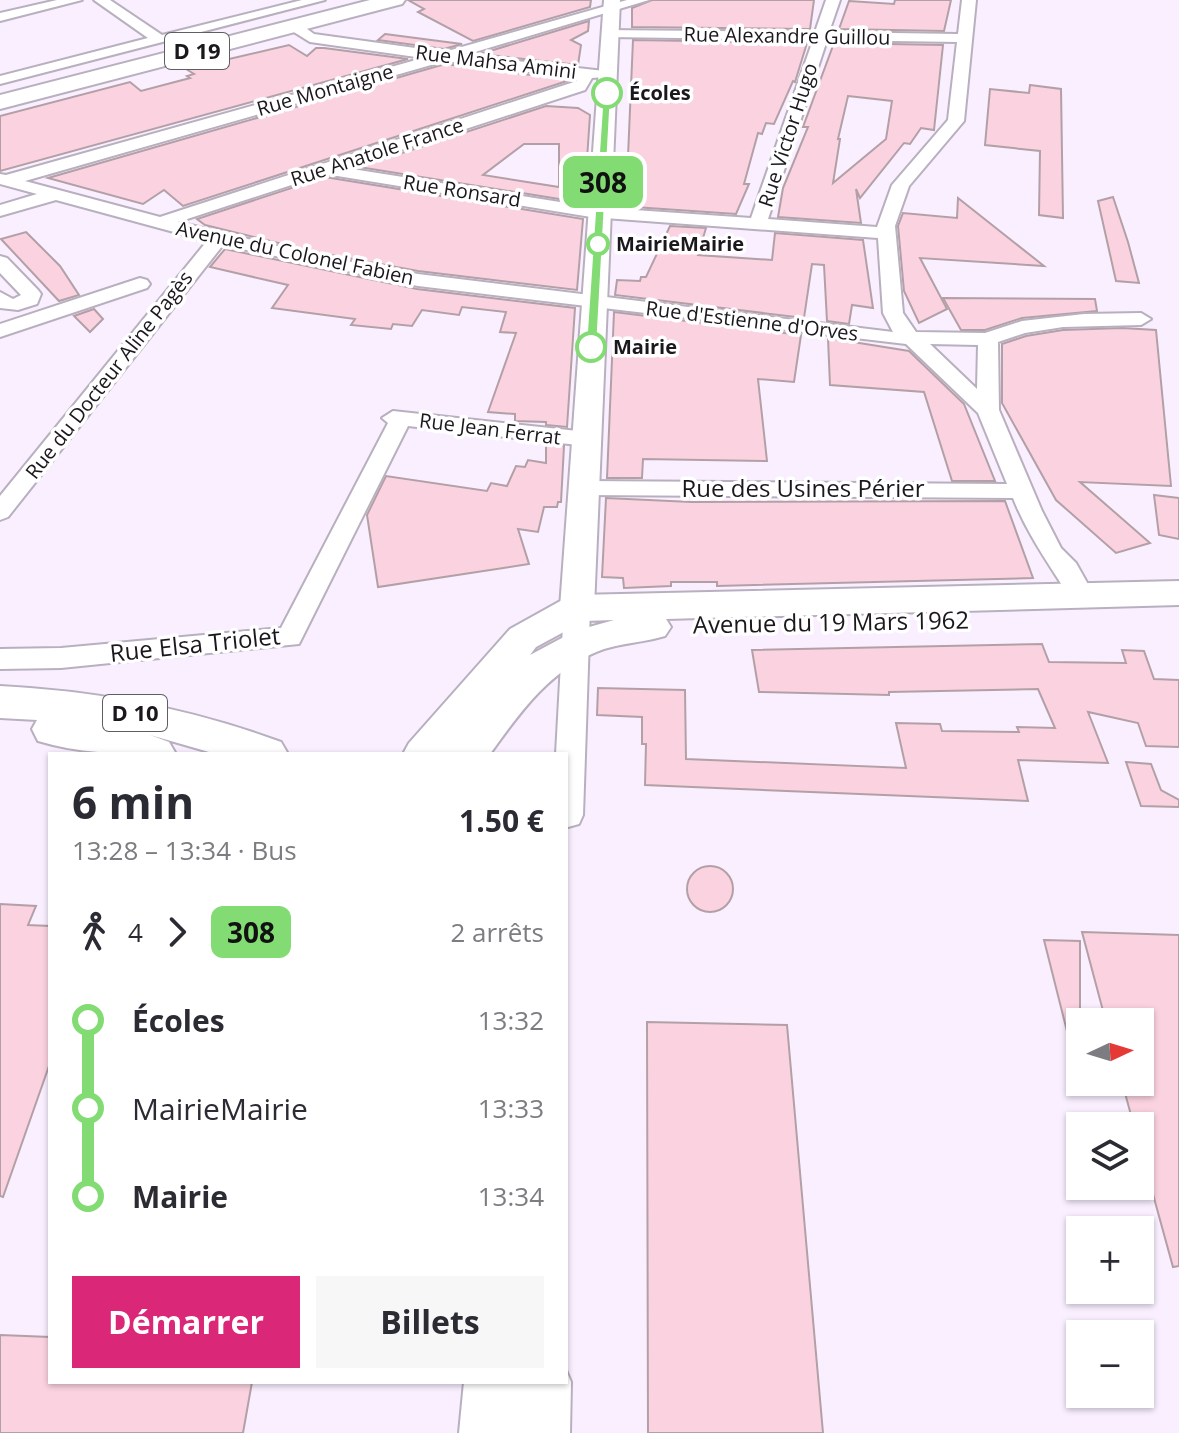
<!DOCTYPE html>
<html lang="fr">
<meta charset="utf-8">
<style>
:root{--surface:#fff;--page:#f7f7f7;--text:#2b2b33;--muted:#7c7c81;--accent:#db2777}
body{margin:0;font-family:"Open Sans",sans-serif;background:var(--page);color:var(--text);height:100vh;display:flex;flex-direction:column;font-size:30px;white-space:nowrap}
*{box-sizing:border-box;margin:0}
p{font-size:26px;color:var(--muted)}
.icon{flex:none;width:44px;height:44px;fill:none;stroke:currentColor;stroke-width:2;stroke-linecap:round;stroke-linejoin:round}
.map{position:relative;flex:1;overflow:hidden}
.details{position:absolute;left:48px;top:752px;width:520px;height:632px;display:flex;flex-direction:column;background:var(--surface);border-radius:0px;box-shadow:0 2px 6px #0004}
.details>*{flex:none}
.badge{padding:0 16px;border-radius:12px;font-size:28px;line-height:52px}
.needle{width:52px;rotate:86deg}
.buttons{position:absolute;left:1066px;top:1008px;display:grid;gap:16px}
.buttons a{display:grid;place-items:center;width:88px;height:88px;border-radius:0px;background:var(--surface);box-shadow:0 2px 6px #0004;font-size:40px}
.map>.badge{position:absolute;translate:-50% -50%;box-shadow:0 0 0 4px #fff}
.legs{display:flex;align-items:center;gap:12px;height:88px;padding:0 24px;font-size:26px}
.legs p{margin-inline-start:auto}
.headline{display:flex;align-items:center;justify-content:space-between;height:136px;padding:0 24px}
h1{font-size:44px;font-weight:700;line-height:60px}
.button{display:flex;gap:16px;margin-top:auto;padding:16px 24px}
.button a{flex:1;height:92px;border-radius:0px;background:var(--accent);color:#fff;font-size:32px;font-weight:700;line-height:92px;text-align:center}
.button a+a{background:var(--page);color:var(--text)}
ul{padding:0 24px;list-style:none}
li{display:flex;align-items:center;gap:28px;height:88px;font-size:30px}
li i{display:grid;place-items:center;width:12px;height:100%;margin:0 10px;background:currentColor}
li i::after{content:'';width:20px;height:20px;margin:-10px;border:6px solid;border-radius:50%;background:var(--surface)}
li p{margin-inline-start:auto}
li:first-child i{background:linear-gradient(#0000 50%,currentColor 0)}
li:last-child i{background:linear-gradient(currentColor 50%,#0000 0)}
.map>svg:first-child{display:block}
.building{fill:#fbd3e0;stroke:#b3a0a6;stroke-width:2;fill-rule:evenodd}
.lines{fill:none;stroke-linecap:round;stroke-linejoin:round}
.minor-casing{stroke:#b9b0bf;stroke-width:4}
.tertiary-casing{stroke:#b9b0bf;stroke-width:4}
.secondary-casing{stroke:#b9b0bf;stroke-width:4}
.primary-casing{stroke:#b9b0bf;stroke-width:4}
.minor{fill:#fff;fill-rule:evenodd}
.tertiary{fill:#fff;fill-rule:evenodd}
.secondary{fill:#fff;fill-rule:evenodd}
.primary{fill:#fff;fill-rule:evenodd}
.line-1{fill:#82dc73;stroke:#fff;stroke-width:2}
.stop-1-dot{fill:#fff;stroke:#82dc73;stroke-width:4}
.labels{text-anchor:middle;stroke-width:7;stroke-linejoin:round;paint-order:stroke}
.far-street-label{font-size:20px;fill:#1b181d;stroke:#fff}
.far-stop-label{font-size:20px;font-weight:bold;fill:#1b181d;stroke:#fff;text-anchor:start}
.shield{fill:#fff;stroke:#5f5d61;stroke-width:2}
.shield-label{font-size:22px;font-weight:bold;fill:#1b181d}
.street-label{font-size:24px;fill:#1b181d;stroke:#fff}
</style>
<div class="map">
<svg width="1179" height="1433" viewBox="0 0 1179 1433">
<rect width="100%" height="100%" fill="#f9efff"/>
<g class="building">
<path d="M408 0H591L590 7 473 41 418 12 424 9Z"/>
<path d="M652 0H814L810 29 632 27V8Z"/>
<path d="M895 0H951L944 31 839 29 849 1 894 4Z"/>
<path d="M589 21 588 31 571 40 581 45 578 65 480 54Z"/>
<path d="M385 34 462 44 444 49 378 40Z"/>
<path d="M633 40 807 43 795 82 793 81 774 124 766 123 762 134 758 133 744 184H749L736 214 634 207V203H626Z"/>
<path d="M834 43 943 45 934 130 921 128 910 144 904 143 860 198 856 189 861 223 778 217 783 188 808 127H803ZM848 96 892 101 886 139 833 183 840 139H838Z"/>
<path d="M289 45 307 56 316 48H324L408 59 0 171V116L130 82 141 91 190 78 187 76 194 74 186 69Z"/>
<path d="M445 64 570 80 183 206 164 190 143 204 48 178Z"/>
<path d="M1030 85 1061 89 1063 218 1039 215 1040 151 985 145 990 89 1029 93Z"/>
<path d="M546 106 578 108 590 115 584 203 359 167ZM524 144H559V187L483 175Z"/>
<path d="M325 177 583 219 577 290 418 271 315 252 205 225 197 219Z"/>
<path d="M1113 197 1128 242 1139 283 1116 281 1098 201Z"/>
<path d="M958 198 1044 266 920 258 947 309 919 323 904 291 898 226 903 213 957 218Z"/>
<path d="M670 226 706 228 698 255 772 260 775 233 863 240 873 308 852 305 849 324 827 321 824 265 812 264 804 318 615 295 617 280 640 281 641 277H646Z"/>
<path d="M26 232 60 266 79 295 59 301 1 239Z"/>
<path d="M225 249 417 289 575 308 567 427 546 425V422L515 421V414L488 412 516 333 500 332 506 312 462 307 459 315 422 310 412 326 393 324 391 329 351 325 355 319 272 308 288 285 210 267Z"/>
<path d="M943 298 1095 299 1097 311 1022 318 985 330H961Z"/>
<path d="M94 309 103 319 90 332 74 316Z"/>
<path d="M614 312 801 335 794 382 758 379 767 461 643 459 642 478H607Z"/>
<path d="M1122 328 1156 330 1171 486 1080 482 1150 543 1116 553 1056 500 1002 403V344L1026 336 1063 330Z"/>
<path d="M828 338 909 351 964 404 995 481H952L924 392 830 385Z"/>
<path d="M546 444 564 446 561 502H558L557 507H544L538 532 518 529 529 564 378 587 367 515 386 476 487 491 491 483 507 486 516 466 525 467 528 460 546 463Z"/>
<path d="M1154 495 1179 498V539L1159 535Z"/>
<path d="M606 498 691 502 1005 501 1033 578 717 586V582H671V586L624 588 623 578 602 577Z"/>
<path d="M1042 644 1049 662 1126 663 1122 650 1144 651 1154 679 1179 680V747L1146 746 1138 723 1088 712 1108 763 1018 760 1028 801 645 785 646 744H642V717L597 715 598 688 685 690 686 759 906 768 896 723 940 724 942 731 1019 732 1017 727 1055 728 1038 689 889 692V695L759 692 752 650Z"/>
<path d="M1126 762 1151 764 1161 790 1179 800V807L1141 806Z"/>
<circle cx="710" cy="889" r="23"/>
<path d="M0 904 36 906 28 925 50 926V1063L3 1197 0 1196Z"/>
<path d="M1082 932 1179 935V1266L1173 1267 1140 1147V1126H1134L1122 1082H1140V1022H1106Z"/>
<path d="M1044 940 1080 941V1054L1073 1055Z"/>
<path d="M647 1022 787 1025 823 1433H648Z"/>
<path d="M0 1335 50 1337V1382H252L243 1433H0Z"/>
</g>
<g class="lines">
<defs>
<g id="minor">
<path d="M57 0H82L0 21V13Z"/>
<path d="M94 0H110L162 35 302 0H325L0 84V76L148 38Z"/>
<path d="M627 0H649L465 55 604 71V77L592 78 585 90 346 168 591 207 751 218 813 40 609 37 604 36V30L815 32 826 0H840L829 32 958 34 962 0H976L964 121 909 186 895 226 903 313 916 332 985 333 1022 321 1084 314 1141 313 1151 319 1141 325 1063 327 1025 333 998 342 999 410 1042 511 1061 548 1076 563 1094 595 1090 601 1081 604 1072 601C1051 567 1028 536 1013 498L584 495 576 493 572 488 576 483 584 481 1007 484 978 413 906 344 418 286 223 245 8 517 0 520V496L207 241 56 200 0 216V205L37 194 0 184V174L6 175 423 58 310 42 289 29V23H299L314 34 444 52ZM827 40 957 42 948 120 892 185 877 227 768 219ZM445 61 577 78V81L160 217 25 181ZM325 174 591 217 878 238 883 313 893 332 418 274 314 255 178 222ZM930 344 978 345 977 389Z"/>
<path d="M0 256 7 258 38 290 41 294 37 304 18 310 0 308V292L13 299 21 295 0 273Z"/>
<path d="M140 278 147 280 150 284 147 288 0 337V324Z"/>
<path d="M393 411 587 432 598 439 587 446 408 426 299 644 61 668 0 669V649L61 648 281 628 388 423 382 418Z"/>
<path d="M577 599 586 602 590 608 583 815 579 824 568 827 566 754H556L564 608 568 602Z"/>
</g>
<path id="tertiary" d="M604 0H620L594 608 589 616 577 619 565 616 560 608Z"/>
<path id="secondary" d="M1179 581V605L666 619 671 627 665 636C645 642 624 643 604 649 552 667 520 712 490 754H403L409 743 510 629 564 599 577 595ZM614 620 575 631 530 655 536 647 584 621Z"/>
<g id="primary">
<path d="M370 0H405L402 4 0 109V95Z"/>
<path d="M0 686C98 691 189 708 281 742L288 754H216L150 735 169 742 176 754C129 754 84 755 38 741L32 729 37 720 0 718Z"/>
<path d="M566 1370 571 1382 570 1433H459L464 1382H566Z"/>
</g>
</defs>
<use href="#minor" class="minor-casing"/>
<use href="#tertiary" class="tertiary-casing"/>
<use href="#secondary" class="secondary-casing"/>
<use href="#primary" class="primary-casing"/>
<use href="#minor" class="minor"/>
<use href="#tertiary" class="tertiary"/>
<use href="#secondary" class="secondary"/>
<use href="#primary" class="primary"/>
</g>
<path class="line-1" d="M607 90 611 93 597 347 591 350 586 347 603 93Z"/>
<g class="stop-1-dot">
<circle cx="607" cy="93" r="14"/>
<circle cx="598" cy="244" r="10"/>
<circle cx="591" cy="347" r="14"/>
</g>
<g class="labels">
<g class="far-street-label">
<text transform="translate(787 36) rotate(1)" y="7">Rue Alexandre Guillou</text>
<text transform="translate(496 62) rotate(7)" y="7">Rue Mahsa Amini</text>
<text transform="translate(325 90) rotate(-16)" y="7">Rue Montaigne</text>
<text transform="translate(788 135) rotate(-72)" y="7">Rue Victor Hugo</text>
<text transform="translate(377 152) rotate(-18)" y="7">Rue Anatole France</text>
<text transform="translate(462 191) rotate(9)" y="7">Rue Ronsard</text>
<text transform="translate(295 253) rotate(12)" y="7">Avenue du Colonel Fabien</text>
<text transform="translate(752 321) rotate(7)" y="7">Rue d'Estienne d'Orves</text>
<text transform="translate(109 375) rotate(-52)" y="7">Rue du Docteur Aline Pagès</text>
<text transform="translate(490 429) rotate(7)" y="7">Rue Jean Ferrat</text>
</g>
<g class="far-stop-label">
<text x="629" y="100">Écoles</text>
<text x="616" y="251">MairieMairie</text>
<text x="613" y="354">Mairie</text>
</g>
<g class="shield">
<rect x="165" y="33" width="64" height="36" rx="6"/>
<rect x="103" y="695" width="64" height="36" rx="6"/>
</g>
<g class="shield-label">
<text x="197" y="59">D 19</text>
<text x="135" y="721">D 10</text>
</g>
<g class="street-label">
<text x="803" y="497">Rue des Usines Périer</text>
<text transform="translate(831 623) rotate(-1)" y="8">Avenue du 19 Mars 1962</text>
<text transform="translate(195 645) rotate(-6)" y="8">Rue Elsa Triolet</text>
</g>
</g>
</svg>
<div class="buttons">
<a><svg class="needle" viewBox="-14 -14 28 28"><path d="M0-13l5 13h-10z" fill="#e53935"/><path d="M0 13l5-13h-10z" fill="#7c7c81"/></svg></a>
<a><svg class="icon" aria-label="layers" viewBox="0 0 24 24"><path d="M12 4l9 5-9 5-9-5zM3 14l9 5 9-5"/></svg></a>
<a>+</a>
<a>−</a>
</div>
<b class="badge" style="left:603px;top:182px;background:#82dc73;color:#111">308</b>
<section class="details">
<div class="headline"><div><h1>6 min</h1><p>13:28 – 13:34 · Bus</p></div><b>1.50 €</b></div>
<div class="legs"><svg class="icon" aria-label="walk" viewBox="0 0 24 24"><circle cx="13" cy="4" r="2"/><path d="M13 8l-2 6 4 7M11 14l-3 7M7 12l3-4h3l4 4"/></svg>4<svg class="icon" aria-label="forward" viewBox="0 0 24 24"><path d="M9 5l7 7-7 7"/></svg><b class="badge" style="background:#82dc73;color:#111">308</b><p>2 arrêts</p></div>
<ul>
<li><i style="color:#82dc73"></i><b>Écoles</b><p>13:32</p></li>
<li><i style="color:#82dc73"></i><span>MairieMairie</span><p>13:33</p></li>
<li><i style="color:#82dc73"></i><b>Mairie</b><p>13:34</p></li>
</ul>
<div class="button"><a>Démarrer</a><a>Billets</a></div>
</section>
</div>
